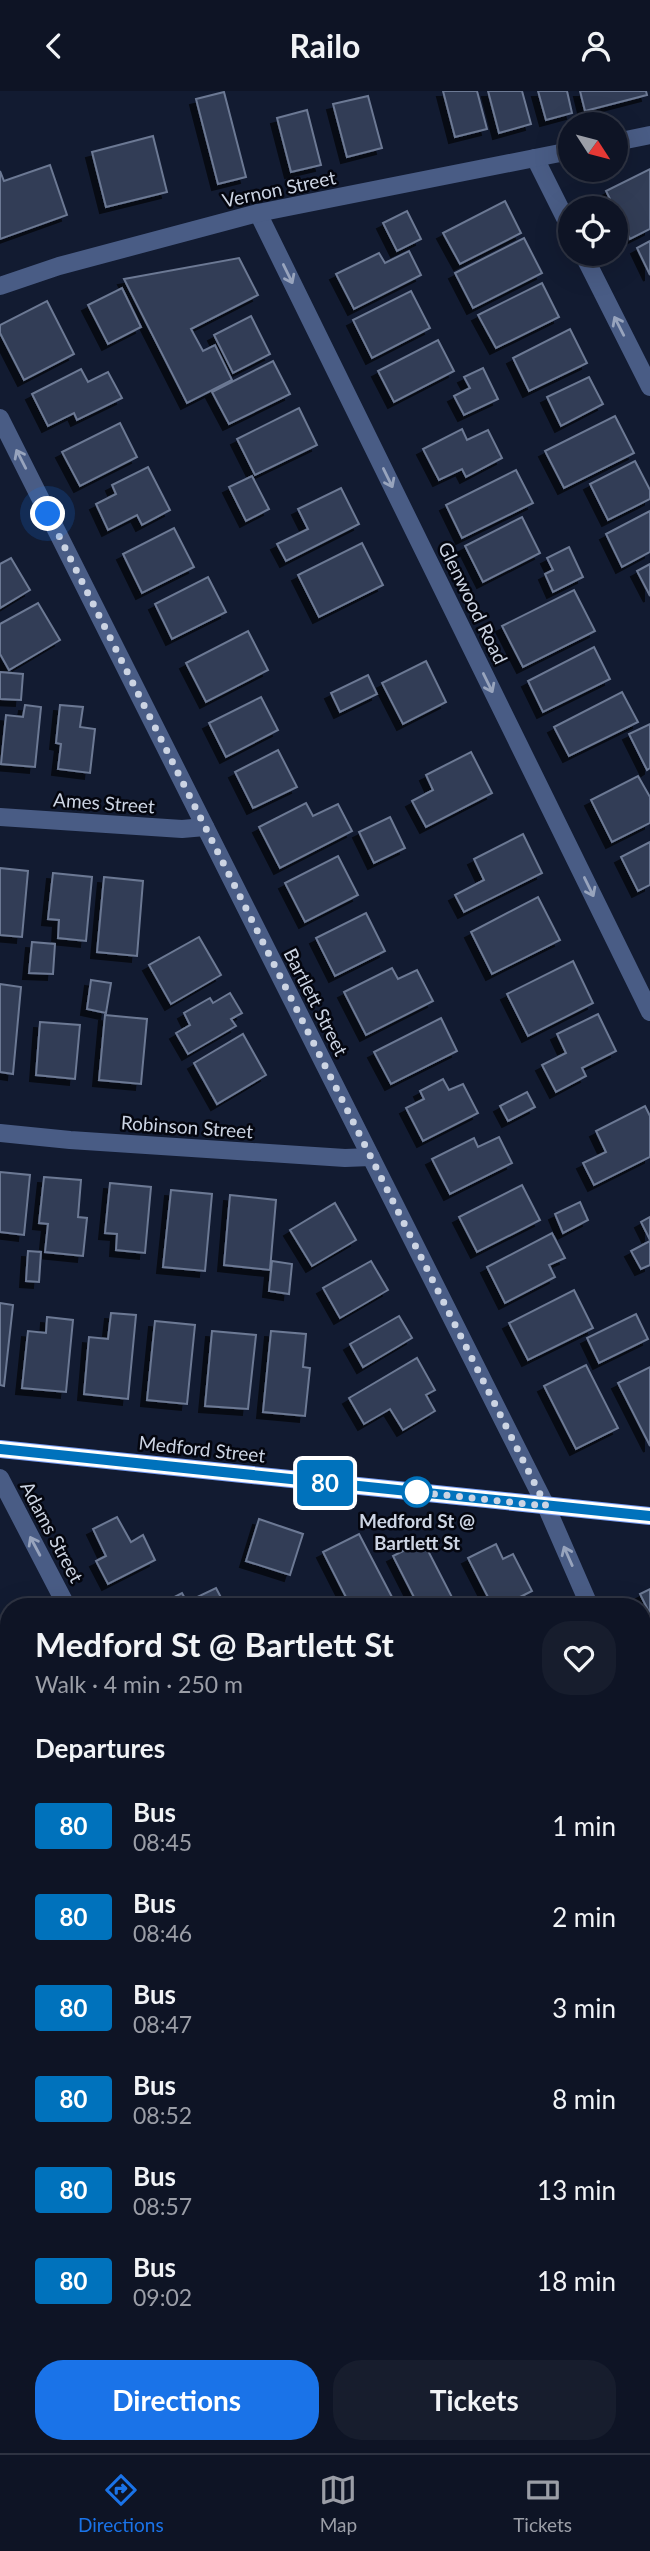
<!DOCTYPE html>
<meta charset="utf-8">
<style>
:root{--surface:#0e1425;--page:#171d2d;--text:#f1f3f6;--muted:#9b9ea7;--line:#2e3342;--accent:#1a73e8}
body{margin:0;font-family:Lato,sans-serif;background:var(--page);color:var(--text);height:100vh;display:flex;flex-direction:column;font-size:26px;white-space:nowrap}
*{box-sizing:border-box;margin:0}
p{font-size:23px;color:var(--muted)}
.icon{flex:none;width:38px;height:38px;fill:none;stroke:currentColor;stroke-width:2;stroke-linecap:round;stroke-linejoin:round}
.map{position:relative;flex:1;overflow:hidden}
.details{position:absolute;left:0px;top:1507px;width:651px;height:856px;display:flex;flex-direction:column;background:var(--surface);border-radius:28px 28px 0 0;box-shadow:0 7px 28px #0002,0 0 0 2px var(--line)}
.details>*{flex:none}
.badge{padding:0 14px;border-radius:5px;font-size:24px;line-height:46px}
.needle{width:46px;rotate:126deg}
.fabs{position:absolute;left:558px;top:21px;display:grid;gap:14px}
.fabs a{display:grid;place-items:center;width:70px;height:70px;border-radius:50%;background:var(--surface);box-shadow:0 7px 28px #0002,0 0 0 2px var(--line);font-size:35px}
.you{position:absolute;width:35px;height:35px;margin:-18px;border:5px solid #fff;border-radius:50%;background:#1a73e8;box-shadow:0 0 0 10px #1a73e833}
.map>.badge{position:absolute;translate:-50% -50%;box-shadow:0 0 0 4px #fff}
h2{padding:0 35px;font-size:26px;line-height:63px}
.round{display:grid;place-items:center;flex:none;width:74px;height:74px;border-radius:28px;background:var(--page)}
.head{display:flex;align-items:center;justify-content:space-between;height:119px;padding:0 35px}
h1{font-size:33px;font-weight:700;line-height:52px}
.primary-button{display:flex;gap:14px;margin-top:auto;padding:14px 35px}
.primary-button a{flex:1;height:80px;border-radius:28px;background:var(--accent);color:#fff;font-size:28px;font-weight:700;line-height:80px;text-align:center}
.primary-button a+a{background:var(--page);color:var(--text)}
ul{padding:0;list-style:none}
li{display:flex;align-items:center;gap:21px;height:91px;padding:0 35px}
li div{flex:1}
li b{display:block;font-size:26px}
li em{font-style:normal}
li .badge{min-width:77px;font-weight:700;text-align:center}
header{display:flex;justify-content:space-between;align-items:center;height:91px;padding:0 35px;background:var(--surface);font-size:32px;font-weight:700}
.dock{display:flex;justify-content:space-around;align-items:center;height:98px;border-top:2px solid var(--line);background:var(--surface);font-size:19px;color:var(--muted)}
.dock a{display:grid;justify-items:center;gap:4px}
.dock .selected{color:var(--accent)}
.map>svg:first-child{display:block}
.building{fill:#333e56;stroke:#6c7994;stroke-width:2;filter:url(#shadow)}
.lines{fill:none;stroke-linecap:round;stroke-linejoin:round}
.minor{stroke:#495c85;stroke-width:18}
.major{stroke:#769cf2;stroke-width:18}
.oneway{stroke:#98a4bd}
.line-casing{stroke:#fff;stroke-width:16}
.line{stroke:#0072bc;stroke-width:10}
.walk{stroke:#ccd4e3;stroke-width:7;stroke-dasharray:0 12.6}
.stop-dot{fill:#fff;stroke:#0072bc;stroke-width:3.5}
.labels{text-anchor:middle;stroke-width:5;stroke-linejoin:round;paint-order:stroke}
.street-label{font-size:19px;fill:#ccd4e3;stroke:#04060f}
.stop-label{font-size:19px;font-weight:bold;fill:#ccd4e3;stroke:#04060f}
</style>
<header><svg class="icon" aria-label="back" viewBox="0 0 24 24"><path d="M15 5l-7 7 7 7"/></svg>Railo<svg class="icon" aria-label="person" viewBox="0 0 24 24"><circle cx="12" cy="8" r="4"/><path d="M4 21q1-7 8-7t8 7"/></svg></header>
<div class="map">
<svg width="650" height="2362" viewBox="0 0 650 2362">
<defs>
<filter id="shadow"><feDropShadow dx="-6" dy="6" stdDeviation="0" flood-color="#0009"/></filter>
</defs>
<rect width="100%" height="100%" fill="#121b31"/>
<g class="building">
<path d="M443 0H477L487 38 455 46Z"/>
<path d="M488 0H522L531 33 499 42Z"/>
<path d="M538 0H567L572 22 546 29Z"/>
<path d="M580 0H646L647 4 585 20Z"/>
<path d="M224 1 246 86 218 93 196 8Z"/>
<path d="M368 5 382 57 347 66 333 13Z"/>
<path d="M307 19 321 74 291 81 277 27Z"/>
<path d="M153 45 167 101 106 116 92 61Z"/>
<path d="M50 74 67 124 0 148V80L4 90Z"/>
<path d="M650 78V138L630 148 606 100Z"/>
<path d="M505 110 521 142 460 173 443 142Z"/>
<path d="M407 120 421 148 397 160 383 132Z"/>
<path d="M524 147 542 182 473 217 455 182Z"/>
<path d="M650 150V184L637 157Z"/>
<path d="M409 160 421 184 354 218 336 183 379 162 385 172Z"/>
<path d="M239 167 258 204 191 238 203 260 215 254 232 289 187 312 124 188Z"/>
<path d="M542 192 559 226 496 257 478 224Z"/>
<path d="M122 197 141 236 108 253 88 214Z"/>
<path d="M411 200 430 237 372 267 353 229Z"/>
<path d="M47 210 74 263 24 289 0 242V234Z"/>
<path d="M251 225 270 263 233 282 214 244Z"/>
<path d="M570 238 587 272 529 300 513 267Z"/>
<path d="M438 249 454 280 394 311 378 280Z"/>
<path d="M273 270 290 303 229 333 212 301Z"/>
<path d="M483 277 498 308 464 324 454 305 470 297 464 286Z"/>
<path d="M81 278 88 291 108 281 122 307 77 329 74 322 48 335 32 303Z"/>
<path d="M589 286 603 313 561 335 547 306Z"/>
<path d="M299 317 317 354 255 384 237 348Z"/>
<path d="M615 325 634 362 564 397 545 360Z"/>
<path d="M120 332 137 366 80 395 62 361Z"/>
<path d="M462 338 467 349 488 339 502 367 466 386 462 378 439 389 423 358Z"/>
<path d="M635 370 650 399V408L608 429 590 393Z"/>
<path d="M148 376 170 419 142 434 137 424 108 439 96 413 116 403 112 394Z"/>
<path d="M516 379 533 412 462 447 446 414Z"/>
<path d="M252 385 269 418 246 430 229 396Z"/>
<path d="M341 397 359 433 286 470 277 453 308 438 298 418Z"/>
<path d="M650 420V461L622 476 606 443Z"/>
<path d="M522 426 540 462 483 491 465 455Z"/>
<path d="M174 437 194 476 142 502 123 463Z"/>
<path d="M362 452 383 494 319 526 298 484Z"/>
<path d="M569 456 583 486 553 501 545 483 553 479 547 467Z"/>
<path d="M11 467 30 499 0 517V473Z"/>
<path d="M650 473V505L637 480Z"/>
<path d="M208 486 226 521 172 548 155 513Z"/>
<path d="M574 499 595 540 523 576 502 535Z"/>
<path d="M38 512 60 549 9 579 0 563V533Z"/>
<path d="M248 540 268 579 206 611 186 572Z"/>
<path d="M594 556 610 588 543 621 528 590Z"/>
<path d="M426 570 446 611 403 633 382 592Z"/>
<path d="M0 581 23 583 21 609 0 608Z"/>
<path d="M368 584 377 603 340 621 331 602Z"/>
<path d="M622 601 638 631 569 665 554 636Z"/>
<path d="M261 606 278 639 226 666 209 632Z"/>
<path d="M25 614 41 616 35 676 1 673 6 624 23 626Z"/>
<path d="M60 614 83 616 80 636 95 638 90 682 58 678 61 653 56 652Z"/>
<path d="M650 633V677L647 679 629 643Z"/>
<path d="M278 659 297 696 253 717 235 681Z"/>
<path d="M471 661 492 702 426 736 412 710 433 699 426 684Z"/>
<path d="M638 685 650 706V732L612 751 591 709Z"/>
<path d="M306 712 313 725 338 713 352 740 280 777 259 736Z"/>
<path d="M390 726 405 757 374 772 359 741Z"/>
<path d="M523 743 542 782 464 821 455 804 484 789 474 768Z"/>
<path d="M650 751V794L638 800 621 766Z"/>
<path d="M338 765 358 804 305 831 285 792Z"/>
<path d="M0 777 28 780 22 846 0 844Z"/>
<path d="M53 782 92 786 86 850 58 847 59 829 48 828Z"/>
<path d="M104 786 143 790 137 865 97 861Z"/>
<path d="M538 806 560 849 492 883 471 841Z"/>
<path d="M366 822 385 860 335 885 316 847Z"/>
<path d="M199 846 221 884 171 913 149 874Z"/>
<path d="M32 851 55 853 53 883 29 882Z"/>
<path d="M573 870 593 912 528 945 507 903Z"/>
<path d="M392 877 398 888 417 879 433 910 366 944 344 901Z"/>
<path d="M91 889 111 892 106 922 87 918Z"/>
<path d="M0 893 21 896 13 983 0 981Z"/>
<path d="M230 902 242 922 231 928 236 935 188 963 176 942 190 934 184 922 210 907 213 912Z"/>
<path d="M598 923 616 960 582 977 586 985 556 1001 542 974 566 962 557 943Z"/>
<path d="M105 924 147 928 141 993 99 989Z"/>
<path d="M441 927 457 960 391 993 374 961Z"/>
<path d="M40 931 80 934 75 988 36 984Z"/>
<path d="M243 943 266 984 217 1013 194 972Z"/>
<path d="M443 988 449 999 463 993 478 1022 423 1050 406 1017 424 1008 420 1000Z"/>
<path d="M527 1001 535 1016 508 1030 500 1015Z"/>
<path d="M645 1015 650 1025V1066L594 1094 583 1072 606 1061 596 1040Z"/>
<path d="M499 1046 512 1072 450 1103 432 1068 474 1047 478 1056Z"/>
<path d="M0 1081 30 1084 24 1144 0 1141Z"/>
<path d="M44 1086 81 1089 78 1126 87 1127 83 1165 45 1161 48 1133 39 1132Z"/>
<path d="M110 1092 151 1096 145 1162 116 1159 117 1143 105 1142Z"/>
<path d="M522 1094 540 1129 477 1161 459 1126Z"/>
<path d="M171 1099 212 1103 205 1180 163 1176Z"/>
<path d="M230 1104 276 1109 270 1179 224 1174Z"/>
<path d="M580 1111 588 1129 563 1142 555 1123Z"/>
<path d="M335 1112 356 1149 312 1175 290 1139Z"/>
<path d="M650 1126V1149L641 1131Z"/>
<path d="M552 1142 565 1167 549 1174 555 1186 505 1212 487 1176Z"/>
<path d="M650 1150V1174L641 1178 631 1160Z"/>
<path d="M28 1160 41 1161 39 1191 26 1190Z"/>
<path d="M272 1170 292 1173 289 1203 269 1200Z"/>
<path d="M371 1170 388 1199 340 1227 323 1197Z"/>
<path d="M574 1199 593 1237 528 1269 509 1232Z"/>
<path d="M0 1212 13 1214 4 1295 0 1294Z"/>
<path d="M111 1222 136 1224 128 1308 84 1303 89 1246 108 1248Z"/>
<path d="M636 1223 648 1248 599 1272 587 1247Z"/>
<path d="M399 1225 412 1247 363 1276 350 1253Z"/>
<path d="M47 1226 73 1229 66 1301 22 1297 28 1240 46 1242Z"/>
<path d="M155 1230 195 1234 187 1313 147 1309Z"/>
<path d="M212 1240 256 1244 248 1318 205 1315Z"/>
<path d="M271 1240 306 1243 303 1276 310 1277 305 1325 263 1321Z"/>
<path d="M417 1267 435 1299 426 1304 435 1320 403 1339 390 1318 364 1333 349 1307Z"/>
<path d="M586 1274 618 1337 576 1358 544 1295Z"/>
<path d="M650 1276V1355L618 1292Z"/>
<path d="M117 1426 131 1451 143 1444 155 1469 108 1493 96 1470 106 1465 93 1438Z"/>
<path d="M259 1428 303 1443 290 1484 246 1470Z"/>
<path d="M359 1443 394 1510 384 1516H351L323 1461Z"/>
<path d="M423 1450 457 1516H419L393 1465Z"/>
<path d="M496 1453 503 1468 513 1463 532 1500 516 1508 520 1516H493L468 1467Z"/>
<path d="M216 1497 226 1516H155L182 1502 187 1511Z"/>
<path d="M650 1498V1523L640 1503Z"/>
<path d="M9 1676V1730L0 1734V1680Z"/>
<path d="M642 1766 650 1781V1809L642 1813Z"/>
<path d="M650 1824V1875L642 1879V1828Z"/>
<path d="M650 1890V1946L642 1950V1894Z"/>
<path d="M7 1943 9 1981 0 1985V1947Z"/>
<path d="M9 2118V2141L0 2124Z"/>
<path d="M156 2354H202L206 2362H139Z"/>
<path d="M395 2354H446L450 2362H386L384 2358Z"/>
<path d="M611 2354H641L645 2362H595Z"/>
</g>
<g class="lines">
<g class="minor">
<path d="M616 51 650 44"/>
<path d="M535 67 570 137"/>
<path d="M258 122 650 921"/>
<path d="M583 163 650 296"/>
<path d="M0 195 59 175 258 122 570 60"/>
<path d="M0 327 546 1415 590 1516"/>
<path d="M0 726 182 738 205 736"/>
<path d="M0 1042 70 1049 345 1067 371 1066"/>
<path d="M0 1387 67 1516"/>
<path d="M642 1631 650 1648"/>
<path d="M0 2326 9 2343"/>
<path d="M14 2354 19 2362"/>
<path d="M501 2354 506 2362"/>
</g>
<path class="major" d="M0 1358 650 1425"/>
</g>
<defs><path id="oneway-shaft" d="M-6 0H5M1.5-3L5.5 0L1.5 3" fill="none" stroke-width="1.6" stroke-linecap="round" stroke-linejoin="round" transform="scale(1.75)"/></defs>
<g class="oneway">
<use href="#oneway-shaft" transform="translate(288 183) rotate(64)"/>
<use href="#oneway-shaft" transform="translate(619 235) rotate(-117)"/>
<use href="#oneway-shaft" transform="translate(21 368) rotate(-117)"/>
<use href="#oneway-shaft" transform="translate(388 387) rotate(64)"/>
<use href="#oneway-shaft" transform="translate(488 592) rotate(64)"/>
<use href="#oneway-shaft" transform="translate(589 796) rotate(64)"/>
<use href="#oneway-shaft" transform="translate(35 1455) rotate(-118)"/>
<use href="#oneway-shaft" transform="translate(568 1465) rotate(-114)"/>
</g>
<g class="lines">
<defs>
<path id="line" d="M0 1358 650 1425"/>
</defs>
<use href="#line" class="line-casing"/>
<use href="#line" class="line"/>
<path class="walk" d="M48 423 546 1415 417 1401"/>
</g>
<circle class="stop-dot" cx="417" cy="1401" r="14"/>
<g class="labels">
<g class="street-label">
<text transform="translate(279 98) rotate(-12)" y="7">Vernon Street</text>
<text transform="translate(473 512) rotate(64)" y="7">Glenwood Road</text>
<text transform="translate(104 712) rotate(4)" y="7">Ames Street</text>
<text transform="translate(316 911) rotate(63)" y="7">Bartlett Street</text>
<text transform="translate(187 1036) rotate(4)" y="7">Robinson Street</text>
<text transform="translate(202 1358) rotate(6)" y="7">Medford Street</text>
<text transform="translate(52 1441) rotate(62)" y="7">Adams Street</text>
</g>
<g class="stop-label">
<text x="417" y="1437">Medford St @<tspan x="417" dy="22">Bartlett St</tspan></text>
</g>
</g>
</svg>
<div class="fabs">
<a><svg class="needle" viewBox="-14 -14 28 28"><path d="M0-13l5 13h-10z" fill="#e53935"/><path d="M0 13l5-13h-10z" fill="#9b9ea7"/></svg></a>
<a><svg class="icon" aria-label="locate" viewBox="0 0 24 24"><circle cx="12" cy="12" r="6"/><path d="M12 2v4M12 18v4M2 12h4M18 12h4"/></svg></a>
</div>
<div class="you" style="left:48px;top:423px"></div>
<b class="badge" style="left:325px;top:1392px;background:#0072bc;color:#fff">80</b>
<section class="details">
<div class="head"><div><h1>Medford St @ Bartlett St</h1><p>Walk · 4 min · 250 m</p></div><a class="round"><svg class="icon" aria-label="heart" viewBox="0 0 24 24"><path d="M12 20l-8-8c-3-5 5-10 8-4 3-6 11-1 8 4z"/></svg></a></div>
<h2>Departures</h2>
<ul>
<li><span class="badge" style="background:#0072bc;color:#fff">80</span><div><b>Bus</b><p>08:45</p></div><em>1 min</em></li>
<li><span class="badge" style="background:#0072bc;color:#fff">80</span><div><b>Bus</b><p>08:46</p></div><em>2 min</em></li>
<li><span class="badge" style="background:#0072bc;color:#fff">80</span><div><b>Bus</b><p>08:47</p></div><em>3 min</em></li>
<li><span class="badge" style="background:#0072bc;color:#fff">80</span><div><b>Bus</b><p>08:52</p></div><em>8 min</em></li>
<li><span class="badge" style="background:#0072bc;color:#fff">80</span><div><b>Bus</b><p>08:57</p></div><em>13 min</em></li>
<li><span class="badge" style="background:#0072bc;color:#fff">80</span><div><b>Bus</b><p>09:02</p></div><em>18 min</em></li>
</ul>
<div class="primary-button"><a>Directions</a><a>Tickets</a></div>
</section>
</div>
<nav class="dock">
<a class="selected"><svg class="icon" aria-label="directions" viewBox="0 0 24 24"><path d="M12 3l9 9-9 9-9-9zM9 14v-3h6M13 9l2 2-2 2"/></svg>Directions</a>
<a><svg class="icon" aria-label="map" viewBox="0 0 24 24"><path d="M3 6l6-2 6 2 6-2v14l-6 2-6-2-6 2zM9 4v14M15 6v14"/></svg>Map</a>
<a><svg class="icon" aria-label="tickets" viewBox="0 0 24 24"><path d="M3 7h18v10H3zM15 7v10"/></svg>Tickets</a>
</nav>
